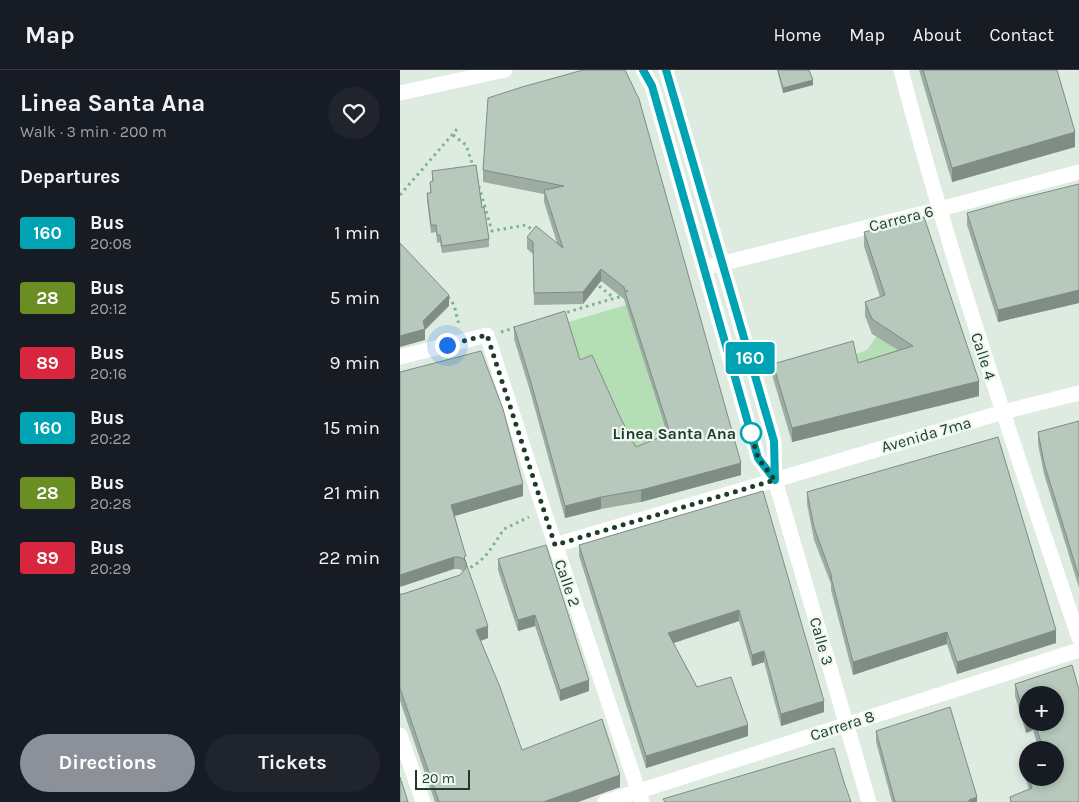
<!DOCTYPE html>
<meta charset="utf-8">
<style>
:root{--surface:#171b24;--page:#20242c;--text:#f1f3f6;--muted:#9ea1a6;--line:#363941;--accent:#8c9099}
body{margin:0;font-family:Karla,sans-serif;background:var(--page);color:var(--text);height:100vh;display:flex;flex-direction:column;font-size:19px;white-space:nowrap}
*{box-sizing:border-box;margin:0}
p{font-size:16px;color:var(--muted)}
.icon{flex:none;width:28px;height:28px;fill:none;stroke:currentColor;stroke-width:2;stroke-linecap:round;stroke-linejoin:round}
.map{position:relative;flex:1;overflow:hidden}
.side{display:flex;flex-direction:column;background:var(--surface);width:400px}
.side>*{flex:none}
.badge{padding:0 10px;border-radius:4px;font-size:18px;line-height:32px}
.controls{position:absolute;left:619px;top:616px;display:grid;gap:10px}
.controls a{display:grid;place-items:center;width:45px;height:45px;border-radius:50%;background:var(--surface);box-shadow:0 2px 8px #0003;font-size:25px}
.scale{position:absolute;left:15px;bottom:12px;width:55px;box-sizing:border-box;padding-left:5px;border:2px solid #1e3c2c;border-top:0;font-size:14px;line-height:18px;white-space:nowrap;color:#1e3c2c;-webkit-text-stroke:4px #eef7f0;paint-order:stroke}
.you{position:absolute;width:25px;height:25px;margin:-12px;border:4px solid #fff;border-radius:50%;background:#1a73e8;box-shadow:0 0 0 8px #1a73e833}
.map>.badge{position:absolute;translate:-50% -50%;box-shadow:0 0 0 2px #fff}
h2{padding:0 20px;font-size:19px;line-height:45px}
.round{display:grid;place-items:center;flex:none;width:52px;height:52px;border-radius:26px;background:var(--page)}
.headline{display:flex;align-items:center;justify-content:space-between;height:85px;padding:0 20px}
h1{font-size:24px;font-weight:700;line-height:38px}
.button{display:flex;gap:10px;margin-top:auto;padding:10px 20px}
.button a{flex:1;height:58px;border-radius:30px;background:var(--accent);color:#fff;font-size:20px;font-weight:700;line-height:58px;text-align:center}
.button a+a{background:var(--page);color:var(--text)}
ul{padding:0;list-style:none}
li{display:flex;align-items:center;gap:15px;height:65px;padding:0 20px}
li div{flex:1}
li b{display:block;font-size:19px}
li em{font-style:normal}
li .badge{min-width:55px;font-weight:700;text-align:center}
header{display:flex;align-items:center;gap:30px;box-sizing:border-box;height:70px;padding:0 25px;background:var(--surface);border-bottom:1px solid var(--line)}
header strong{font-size:24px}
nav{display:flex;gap:28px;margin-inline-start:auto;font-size:18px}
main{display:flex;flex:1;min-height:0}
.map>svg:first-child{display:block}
.green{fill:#b4dfb4}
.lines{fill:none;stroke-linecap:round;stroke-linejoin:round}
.path{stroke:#7bb292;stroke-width:3;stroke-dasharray:2.5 4;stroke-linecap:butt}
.street{stroke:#fff;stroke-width:15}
.secondary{stroke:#fff;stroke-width:15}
.wall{fill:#9dada2;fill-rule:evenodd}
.shaded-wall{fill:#7f8d84}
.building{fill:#b6c9bc;stroke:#7f8d84}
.line-casing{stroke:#fff;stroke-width:11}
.line{stroke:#00a3b4;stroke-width:8}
.walk{stroke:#1e3c2c;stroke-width:5;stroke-dasharray:0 9}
.stop-dot{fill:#fff;stroke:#00a3b4;stroke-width:2.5}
.labels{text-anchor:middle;stroke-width:4.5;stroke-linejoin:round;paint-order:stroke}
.street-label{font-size:16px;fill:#1e3c2c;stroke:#eef7f0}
.stop-label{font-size:16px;font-weight:bold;fill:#1e3c2c;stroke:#eef7f0;text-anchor:end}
</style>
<header>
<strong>Map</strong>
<nav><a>Home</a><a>Map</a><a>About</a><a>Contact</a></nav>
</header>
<main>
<section class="side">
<div class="headline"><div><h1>Linea Santa Ana</h1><p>Walk · 3 min · 200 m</p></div><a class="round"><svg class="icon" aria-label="heart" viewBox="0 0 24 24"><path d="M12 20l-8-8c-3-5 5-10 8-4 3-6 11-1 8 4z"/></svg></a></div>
<h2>Departures</h2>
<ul>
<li><span class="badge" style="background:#00a3b4;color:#fff">160</span><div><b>Bus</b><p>20:08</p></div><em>1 min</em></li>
<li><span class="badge" style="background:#6b8e23;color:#fff">28</span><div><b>Bus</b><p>20:12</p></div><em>5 min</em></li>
<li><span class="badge" style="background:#d7263d;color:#fff">89</span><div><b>Bus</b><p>20:16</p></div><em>9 min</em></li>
<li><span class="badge" style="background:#00a3b4;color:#fff">160</span><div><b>Bus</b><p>20:22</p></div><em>15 min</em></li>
<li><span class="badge" style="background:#6b8e23;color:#fff">28</span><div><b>Bus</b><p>20:28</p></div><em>21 min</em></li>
<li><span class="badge" style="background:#d7263d;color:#fff">89</span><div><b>Bus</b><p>20:29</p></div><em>22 min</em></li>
</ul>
<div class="button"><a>Directions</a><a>Tickets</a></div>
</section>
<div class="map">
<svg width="679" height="732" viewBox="0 0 679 732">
<rect width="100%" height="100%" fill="#deebe1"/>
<g class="green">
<path d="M226 235 270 375 236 389 180 302 165 253Z"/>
<path d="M529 262 458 307 453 285 373 308 370 299 440 276 453 285 467 280 477 266 490 275Z"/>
</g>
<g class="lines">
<g class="path">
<path d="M53 65 66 75 74 99"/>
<path d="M77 110 92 161 126 155 134 161"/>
<path d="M0 125 58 58"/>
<path d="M194 212 214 228"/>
<path d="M48 227 54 235 59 255"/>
<path d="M161 244 222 226"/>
<path d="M101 262 117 257"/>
<path d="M65 501 79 492 88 483 104 459 129 447"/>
</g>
<g class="street">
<path d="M266 0 374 371 375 410 469 732"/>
<path d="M501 0C551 192 615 380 679 568"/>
<path d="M312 196 540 139 679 102"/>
<path d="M0 287 87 265 144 441 242 732"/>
<path d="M155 475 375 410"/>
<path d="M0 665 23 732"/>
<path d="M205 732 679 580"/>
</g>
<g class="secondary">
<path d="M243 0 252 16 358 388 375 410 603 342 679 323"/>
<path d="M0 23 105 0"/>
</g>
</g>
<g class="wall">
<path d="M377 0H409L413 15 383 23Z"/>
<path d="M519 0H657L675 77 552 112Z"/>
<path d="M122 17 341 405 241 432 201 439 165 448 130 321 114 269V257L180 290 221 349 236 377 267 364 224 229 201 211 183 234 134 235 133 184 127 179V167L157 173 144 132V124L83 112V100Z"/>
<path d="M32 101 82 138 89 169V177L42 183 40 172 37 173 36 162 31 163 27 130V123H30V112L32 111Z"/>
<path d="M679 114V233L598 252 567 155V143Z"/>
<path d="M464 162 579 326 392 372 373 308V294L458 293 498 280 472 264 465 246V232L480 227 464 176Z"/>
<path d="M0 302 123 426 55 446 66 493 88 568 81 571 122 680 220 717 178 732H35L0 631V524H3L60 505 63 501 59 499H54Z"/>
<path d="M679 351V518L644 404 638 374V362Z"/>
<path d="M363 421 424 642 381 656 364 592 352 596 339 551 273 573 297 617 348 666 246 698 179 486V475Z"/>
<path d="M407 422 656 573 557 604 547 574 453 605 431 520V514L414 470 407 434Z"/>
<path d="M98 489 189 621 160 631 135 556 118 561 98 500Z"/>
<path d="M672 595 679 620V732H610V727L629 719 625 707V695L628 694V708H655V680H639L633 660 626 663 615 626V614ZM628 625H655V652H628Z"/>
<path d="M476 661 577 732H492L476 672Z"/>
</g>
<g class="shaded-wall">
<path d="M413 10V15L383 23V18Z"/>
<path d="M675 62V77L552 112V98Z"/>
<path d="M201 199V211L183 234V222Z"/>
<path d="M679 220V233L598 252V240Z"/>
<path d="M49 225V236L25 260V270L0 277V266L23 251Z"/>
<path d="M579 311V326L392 372V358Z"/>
<path d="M341 393V405L241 432V420Z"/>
<path d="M123 414V426L51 447V435Z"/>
<path d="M201 427V439L165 448V436Z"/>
<path d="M54 487V499L0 517V505Z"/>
<path d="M339 540V551L268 575V563Z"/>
<path d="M135 545V556L118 561V550Z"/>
<path d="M88 556V568L76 572V560Z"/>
<path d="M656 560V573L557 604V592Z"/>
<path d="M547 562V574L453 605V592Z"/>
<path d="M364 581V592L352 596V585Z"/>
<path d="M189 610V621L160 631V620Z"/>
<path d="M424 631V642L381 656V644Z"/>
<path d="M626 650H628V652H633V660L626 663Z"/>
<path d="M348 655V666L246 698V686Z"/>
<path d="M220 705V717L178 732H143Z"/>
<path d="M577 727V732H569V730Z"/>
</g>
<g class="building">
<path d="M183 0H225L239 29 341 393 241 420 201 427 165 436 130 309 114 257 165 241 180 290 192 285 221 349 236 377 270 363 225 222 228 221H225L224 217 201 199 183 222 134 223 133 172 127 167 136 156 163 178 144 120 164 116 83 100 88 28 122 17Z"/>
<path d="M378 0H409L413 10 383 18Z"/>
<path d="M523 0H657L675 62 552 98Z"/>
<path d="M76 95 82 138 84 137 89 169 42 176 40 165H37L36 155H31L27 123H31L30 112 33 111 32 101Z"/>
<path d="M679 114V220L598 240 567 143 610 131Z"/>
<path d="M524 147 579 311 392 358 373 294 453 271 458 293 513 276 472 249 465 232 485 225 464 162Z"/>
<path d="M0 173 49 225 23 251 25 259 0 266Z"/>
<path d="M81 281 103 339 123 414 51 435 66 486 64 487 88 556 76 560 100 617 122 680 202 649 220 705 143 732H39L0 618V524H3L60 505 66 498V493L64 489 59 487H54L0 505V302Z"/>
<path d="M679 351V507L644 393 638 362Z"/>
<path d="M598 367 656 560 557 592 547 562 453 592 431 507H432L414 457 407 422Z"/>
<path d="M363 421 424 631 381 644 364 581 352 585 339 540 268 563 297 617 331 607 348 655 246 686 179 475Z"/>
<path d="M146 475 189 610 160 620 135 545 118 550 98 489Z"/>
<path d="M672 595 679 620V732H611L610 727 632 718 629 708H655V680H644L634 652H655V625H628V650H626L615 614Z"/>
<path d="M550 637 577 727 569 730V732H495L476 661Z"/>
<path d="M434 678 444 712 451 732H265L263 729Z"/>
<path d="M628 694V703L625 695Z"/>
<path d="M0 707 8 732H0Z"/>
</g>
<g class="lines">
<defs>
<path id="line" d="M243 0 252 16 358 388 375 410 374 371 266 0"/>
</defs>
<use href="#line" class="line-casing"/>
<use href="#line" class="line"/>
<path class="walk" d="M47 275 87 265 155 475 375 410 358 388 351 363"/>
</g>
<circle class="stop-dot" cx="351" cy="363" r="10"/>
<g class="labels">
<g class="street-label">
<text transform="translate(501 148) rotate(-14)" y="6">Carrera 6</text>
<text transform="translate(584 286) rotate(72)" y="6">Calle 4</text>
<text transform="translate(526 364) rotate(-16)" y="6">Avenida 7ma</text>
<text transform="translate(168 513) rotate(71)" y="6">Calle 2</text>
<text transform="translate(422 571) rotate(74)" y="6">Calle 3</text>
<text transform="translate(442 655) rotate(-18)" y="6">Carrera 8</text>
</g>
<g class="stop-label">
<text x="336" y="369">Linea Santa Ana</text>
</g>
</g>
</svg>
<div class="controls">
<a>+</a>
<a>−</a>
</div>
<div class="scale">20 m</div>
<div class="you" style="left:47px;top:275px"></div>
<b class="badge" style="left:350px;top:288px;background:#00a3b4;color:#fff">160</b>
</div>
</main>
